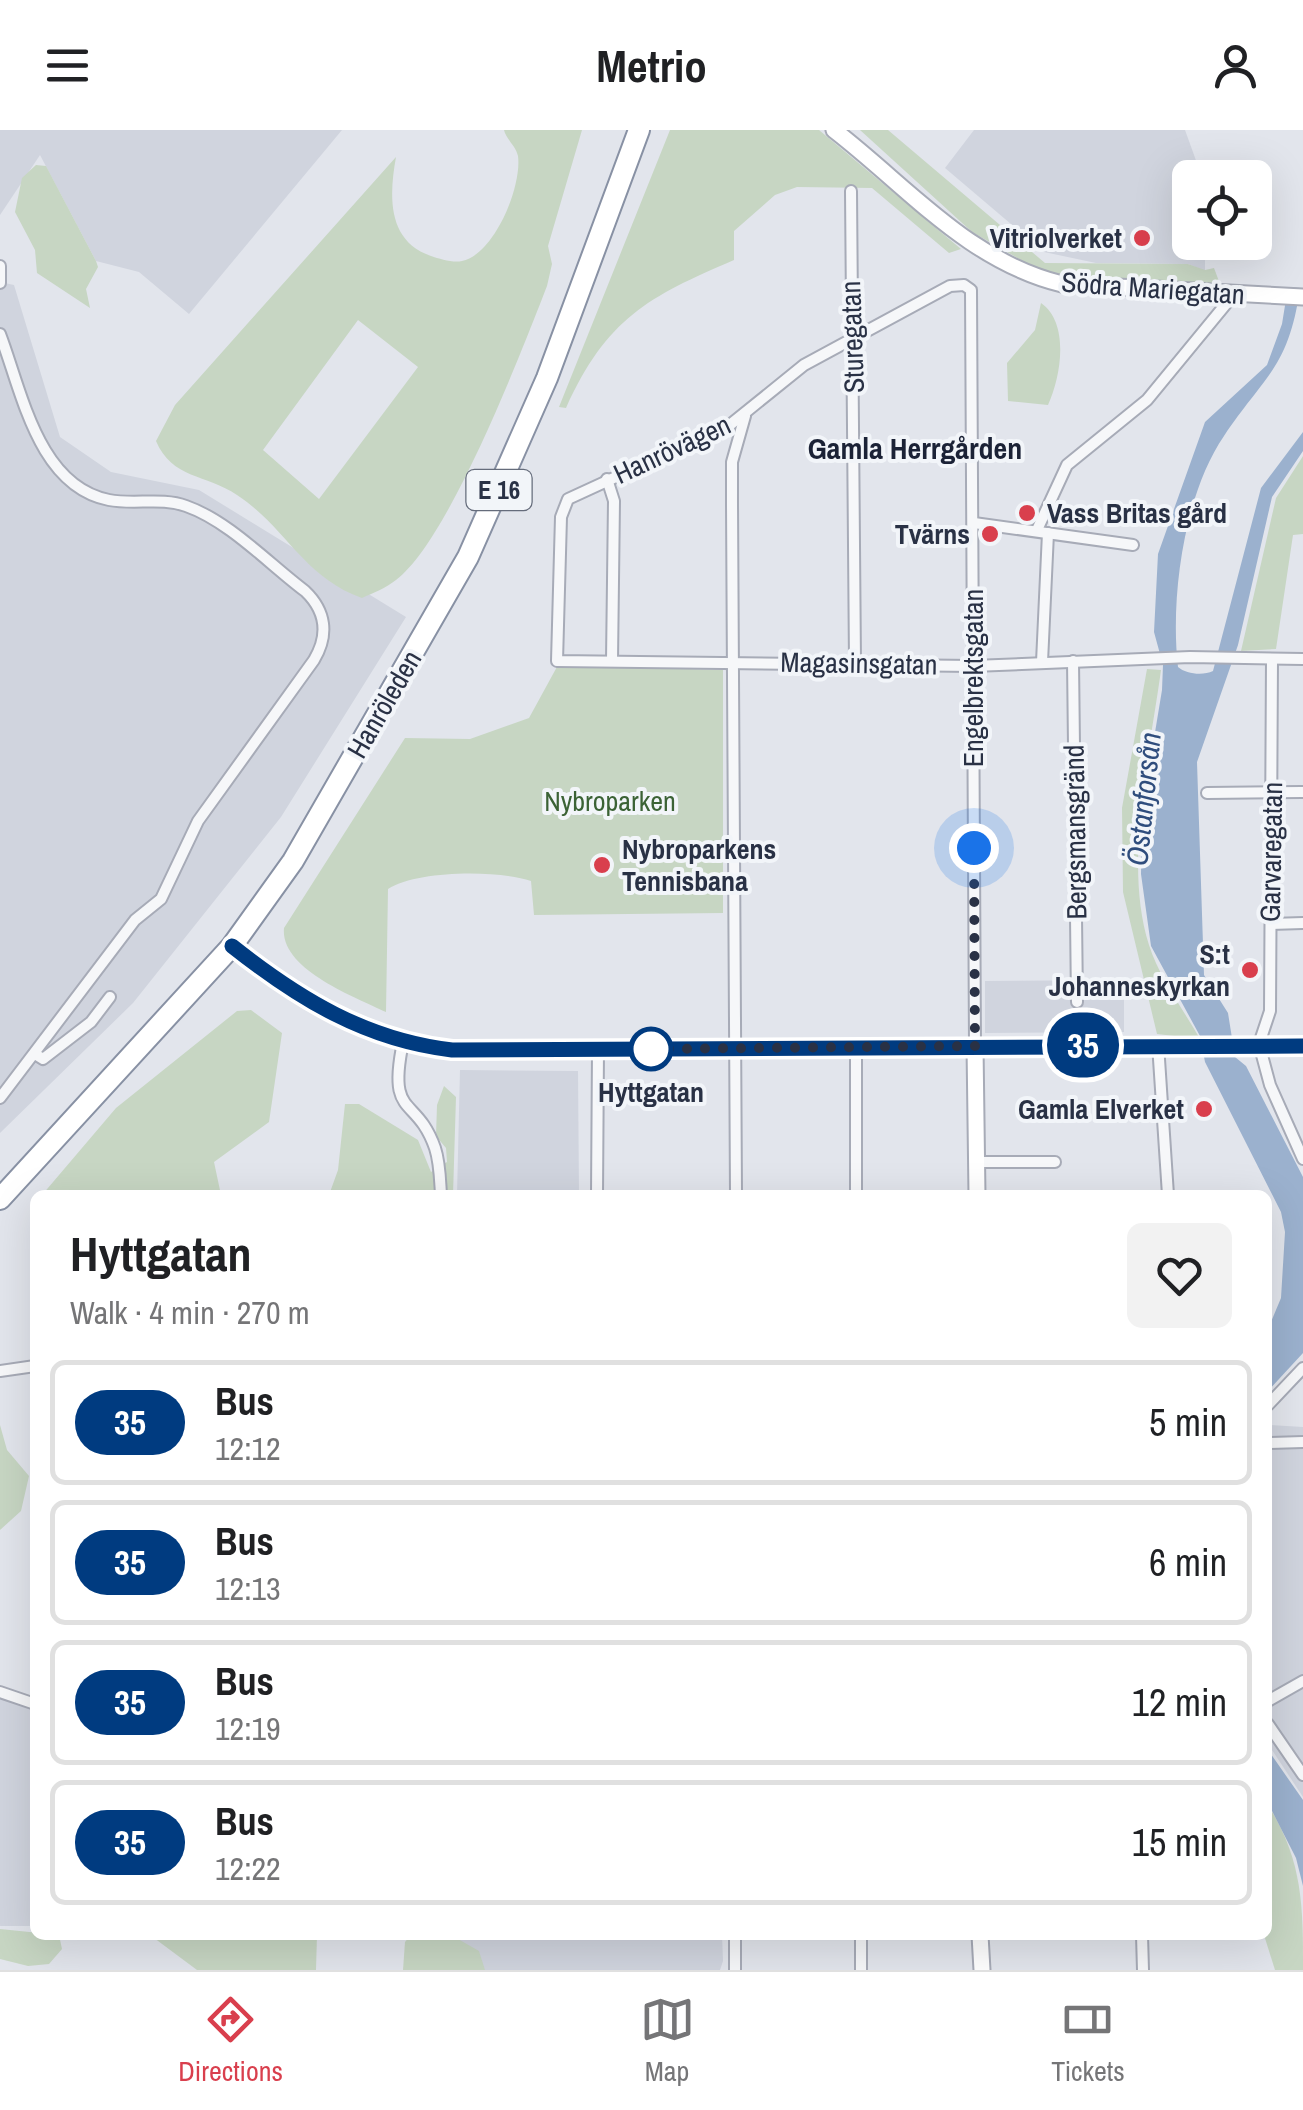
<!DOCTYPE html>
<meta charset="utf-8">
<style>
:root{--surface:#fff;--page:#f2f2f2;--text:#202124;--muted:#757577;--line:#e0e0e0;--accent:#d93f4d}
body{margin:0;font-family:"Archivo Narrow",sans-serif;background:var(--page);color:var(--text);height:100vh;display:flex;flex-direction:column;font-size:38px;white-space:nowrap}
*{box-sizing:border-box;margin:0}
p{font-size:32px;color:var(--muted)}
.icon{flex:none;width:55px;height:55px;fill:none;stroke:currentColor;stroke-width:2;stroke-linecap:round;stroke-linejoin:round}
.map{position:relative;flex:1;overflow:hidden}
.sheet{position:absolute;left:30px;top:1060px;width:1242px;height:750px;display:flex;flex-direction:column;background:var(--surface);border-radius:15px;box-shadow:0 10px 40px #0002}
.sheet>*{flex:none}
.badge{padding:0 20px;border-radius:32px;font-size:35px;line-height:65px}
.tools{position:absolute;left:1172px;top:30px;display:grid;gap:20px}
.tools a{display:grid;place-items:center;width:100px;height:100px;border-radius:15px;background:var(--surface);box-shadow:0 10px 40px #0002;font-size:50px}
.you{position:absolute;width:50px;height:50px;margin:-25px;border:8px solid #fff;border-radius:50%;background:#1a73e8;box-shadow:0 0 0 15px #1a73e833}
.map>.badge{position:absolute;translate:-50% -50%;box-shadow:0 0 0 5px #fff}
.round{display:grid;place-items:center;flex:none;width:105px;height:105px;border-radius:15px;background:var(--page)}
.summary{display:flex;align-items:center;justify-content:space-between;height:170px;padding:0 40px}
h1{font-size:48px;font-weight:800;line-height:75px}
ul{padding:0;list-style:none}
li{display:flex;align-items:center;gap:30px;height:125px;margin:0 20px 15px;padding:0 20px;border:5px solid var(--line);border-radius:15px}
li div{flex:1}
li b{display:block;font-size:38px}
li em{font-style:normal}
li .badge{min-width:110px;font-weight:700;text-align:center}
header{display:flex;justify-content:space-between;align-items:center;height:130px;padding:0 40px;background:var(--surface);font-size:45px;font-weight:800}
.menu{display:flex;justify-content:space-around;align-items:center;height:140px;border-top:2px solid var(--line);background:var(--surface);font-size:28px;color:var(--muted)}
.menu a{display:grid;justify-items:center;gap:5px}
.menu .active{color:var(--accent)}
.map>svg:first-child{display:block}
.built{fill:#d0d4de}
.green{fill:#c7d6c3;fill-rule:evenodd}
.water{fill:#9bb1ce}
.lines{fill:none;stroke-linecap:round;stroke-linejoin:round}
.street-casing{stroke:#a7abb7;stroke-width:14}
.secondary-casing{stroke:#a7abb7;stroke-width:19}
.highway-casing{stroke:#8891a4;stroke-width:24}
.street{stroke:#f6f7f9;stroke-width:10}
.secondary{stroke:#fff;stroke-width:15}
.highway{stroke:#fff;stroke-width:20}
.line-casing{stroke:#fff;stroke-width:22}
.line{stroke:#003b80;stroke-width:15}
.walk{stroke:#293145;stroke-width:10;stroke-dasharray:0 18}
.poi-dot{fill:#d93f4d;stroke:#f2f5f9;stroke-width:4}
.stop-dot{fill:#fff;stroke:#003b80;stroke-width:5}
.labels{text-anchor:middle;stroke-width:8;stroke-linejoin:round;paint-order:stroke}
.shield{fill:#f2f5f9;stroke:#656c7b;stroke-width:2.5}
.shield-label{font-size:25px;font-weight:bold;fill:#293145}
.poi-label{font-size:28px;font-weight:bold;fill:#293145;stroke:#f2f5f9;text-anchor:end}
.street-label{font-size:28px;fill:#293145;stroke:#f2f5f9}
.park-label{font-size:28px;fill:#3b6235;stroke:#f2f5f9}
.stop-label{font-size:28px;font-weight:bold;fill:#293145;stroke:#f2f5f9}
.neighbourhood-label{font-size:30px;font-weight:bold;fill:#1b2236;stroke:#f2f5f9}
.water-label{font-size:30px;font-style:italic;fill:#2f4d7d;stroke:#f2f5f9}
</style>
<header><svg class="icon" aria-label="menu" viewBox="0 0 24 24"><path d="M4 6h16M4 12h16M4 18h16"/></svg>Metrio<svg class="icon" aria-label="person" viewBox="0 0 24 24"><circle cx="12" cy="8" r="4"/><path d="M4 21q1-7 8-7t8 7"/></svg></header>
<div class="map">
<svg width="1303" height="1840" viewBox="0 0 1303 1840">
<rect width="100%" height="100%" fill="#e2e5ec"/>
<g class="built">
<path d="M0 0H342L189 184 139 142 96 131 40 25 0 85Z"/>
<path d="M974 0H1185L1202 47 1190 48V112L1205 113V141L1188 134 1096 133 1044 122 945 38Z"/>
<path d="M0 152 14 155 60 307 111 342 199 360 406 487 281 687 133 873 0 1003Z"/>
<path d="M1124 850V902L985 903V851Z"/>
<path d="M460 940 578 941 579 1065H457Z"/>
<path d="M1268 1295 1303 1297V1667L1268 1614Z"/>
<path d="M0 1564 35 1576V1796H0Z"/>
<path d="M439 1805H722L723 1831 720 1840H474Z"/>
</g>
<g class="green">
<path d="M504 0H582L548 116 552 134 547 156C521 223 449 410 396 450 386 458 373 463 362 468 303 447 286 397 237 365 206 344 172 349 156 311L175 275 396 27C389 66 387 111 431 126 440 129 453 133 462 131 495 124 522 56 518 26 516 16 506 9 504 0ZM358 190 418 237 319 369 263 320Z"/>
<path d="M670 0H819L961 119 949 123 872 58 797 57 775 65 734 101V130C648 167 607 188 566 278L559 277Z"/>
<path d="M860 0H888L1045 133 1188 134 1205 140 1214 138 1220 154 1070 148 1042 142 972 102Z"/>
<path d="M36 35 46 36 96 131 98 137 86 159 90 178 37 143 35 120 15 82 22 48Z"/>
<path d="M1041 173C1070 193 1061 247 1048 275L1008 271 1007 233 1035 200Z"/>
<path d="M1303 326V404L1293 405 1276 519 1241 521 1276 368Z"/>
<path d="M558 535 723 540V783L534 785 531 751C498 740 418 740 388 759L386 882C355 867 280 839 284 798L405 608 470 609 529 588Z"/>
<path d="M1147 539 1161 540C1150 622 1123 734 1149 815 1159 847 1183 879 1200 909L1157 904 1123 762 1122 678Z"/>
<path d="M251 880 282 903 269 992 214 1032 221 1065H42L116 978 237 881Z"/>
<path d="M444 956 456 967 453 1065H329L338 1040 345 974H359L418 1010 431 1042 447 1032 446 1018 436 1006 437 975Z"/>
<path d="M0 1295 7 1320 29 1346 21 1381 0 1400Z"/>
<path d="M1268 1675C1303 1731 1303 1776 1303 1840H1275L1264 1805Z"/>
<path d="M0 1799 59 1805 62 1819 49 1834 28 1836 0 1829Z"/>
<path d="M150 1805H317L316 1840H197Z"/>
<path d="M411 1805H451L479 1821 485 1840H403L405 1812Z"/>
</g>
<g class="water">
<path d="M1288 157 1300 158C1289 238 1264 246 1224 306 1184 364 1170 468 1178 537 1186 544 1203 546 1213 541L1261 358 1303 302V321L1272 367 1238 515 1197 632 1204 845 1228 883 1235 927 1246 936 1303 1047V1223L1268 1261V1199L1281 1168 1285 1102 1281 1082 1205 932 1200 906 1151 816 1141 744 1142 681 1162 560 1163 535 1154 502 1158 424 1205 292 1267 235 1282 194Z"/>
<path d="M1268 1620 1303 1670V1756L1296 1728 1268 1673Z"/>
</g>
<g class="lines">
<defs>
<g id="street">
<path d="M851 61 855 533"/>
<path d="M0 136V153"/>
<path d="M0 204C22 262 38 356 109 370 135 375 161 367 186 376 229 391 269 434 305 461 326 481 329 505 314 530L198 691 161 769 135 790 0 968"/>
<path d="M607 349 614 371 612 531"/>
<path d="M974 393 1133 415"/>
<path d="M1037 400 1067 335 1147 270 1235 163"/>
<path d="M1272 530 1270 881 1259 914 1270 955 1303 1029"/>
<path d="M1073 531 1077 872"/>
<path d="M1042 532 1048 403"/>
<path d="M1207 663 1303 662"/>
<path d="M1271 794 1303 793"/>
<path d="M403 912C387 990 416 964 435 1018 440 1033 440 1050 441 1065"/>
<path d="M1158 914 1168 1065"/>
<path d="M975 916 971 160 964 155 950 156 804 235 731 294 568 369 561 387 557 531 973 536 1190 527 1303 529"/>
<path d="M35 924 43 929 91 892 110 867"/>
<path d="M976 1032H1055"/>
<path d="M597 1065 598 920"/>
<path d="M736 1065 732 373V332L745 286"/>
<path d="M856 1065V917"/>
<path d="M0 1241 35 1236"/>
<path d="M1268 1275 1303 1238"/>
<path d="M1268 1313 1303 1312"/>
<path d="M0 1562 35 1574"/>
<path d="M1268 1571 1303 1551"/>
<path d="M1268 1594 1303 1645"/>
<path d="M735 1805V1840"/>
<path d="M861 1805V1840"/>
<path d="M1142 1805 1143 1840"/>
</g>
<g id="secondary">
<path d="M834 0C908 57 968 131 1062 154L1303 167"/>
<path d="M232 816C299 869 365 910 452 920L1303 916"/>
<path d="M975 916 977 1065"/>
<path d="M980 1805 982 1840"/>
</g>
<path id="highway" d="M0 1069 232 816 293 731 468 427 547 248 639 0"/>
</defs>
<use href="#street" class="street-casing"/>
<use href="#secondary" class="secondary-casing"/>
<use href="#highway" class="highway-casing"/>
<use href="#street" class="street"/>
<use href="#secondary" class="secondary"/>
<use href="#highway" class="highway"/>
</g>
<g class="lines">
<defs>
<path id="line" d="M232 816C299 869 366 910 452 920L1303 916"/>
</defs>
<use href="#line" class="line-casing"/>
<use href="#line" class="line"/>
<path class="walk" d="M651 919 975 916 974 718"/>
</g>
<g class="poi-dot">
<circle cx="1142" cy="108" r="10"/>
<circle cx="1027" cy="383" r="10"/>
<circle cx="990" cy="404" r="10"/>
<circle cx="602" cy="735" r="10"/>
<circle cx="1250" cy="840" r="10"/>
<circle cx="1204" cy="979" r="10"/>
</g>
<circle class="stop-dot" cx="651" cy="919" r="20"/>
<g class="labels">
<rect class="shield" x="466.5" y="340" width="65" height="40" rx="8"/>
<g class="shield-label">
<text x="499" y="369">E 16</text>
</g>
<g class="poi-label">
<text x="1122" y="118">Vitriolverket</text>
<text x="1047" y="393" text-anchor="start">Vass Britas gård</text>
<text x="970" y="414">Tvärns</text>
<text x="622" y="729" text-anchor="start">Nybroparkens<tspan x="622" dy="32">Tennisbana</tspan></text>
<text x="1230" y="834">S:t<tspan x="1230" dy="32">Johanneskyrkan</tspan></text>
<text x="1184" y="989">Gamla Elverket</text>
</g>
<g class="street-label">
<text transform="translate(1153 158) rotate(4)" y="10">Södra Mariegatan</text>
<text transform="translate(852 207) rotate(-92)" y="10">Sturegatan</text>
<text transform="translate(672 319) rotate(-25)" y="10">Hanrövägen</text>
<text transform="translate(859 533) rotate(1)" y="10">Magasinsgatan</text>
<text transform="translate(973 548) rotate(-90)" y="10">Engelbrektsgatan</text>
<text transform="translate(384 574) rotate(-60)" y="10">Hanröleden</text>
<text transform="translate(1075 702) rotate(-91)" y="10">Bergsmansgränd</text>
<text transform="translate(1271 722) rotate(-89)" y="10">Garvaregatan</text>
</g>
<g class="park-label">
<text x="610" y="681">Nybroparken</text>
</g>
<g class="stop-label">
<text x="651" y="972">Hyttgatan</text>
</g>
<g class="neighbourhood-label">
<text x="915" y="329">Gamla Herrgården</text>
</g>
<g class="water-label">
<text transform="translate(1144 669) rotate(-84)" y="10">Östanforsån</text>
</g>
</g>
</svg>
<div class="tools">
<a><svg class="icon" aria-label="locate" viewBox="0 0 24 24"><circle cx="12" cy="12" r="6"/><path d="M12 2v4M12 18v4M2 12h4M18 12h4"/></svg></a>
</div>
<div class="you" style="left:974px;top:718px"></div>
<b class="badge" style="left:1083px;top:915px;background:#003b80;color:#fff">35</b>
<section class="sheet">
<div class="summary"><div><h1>Hyttgatan</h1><p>Walk · 4 min · 270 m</p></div><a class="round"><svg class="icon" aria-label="heart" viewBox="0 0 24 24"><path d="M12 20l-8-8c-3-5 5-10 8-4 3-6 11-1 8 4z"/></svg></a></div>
<ul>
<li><span class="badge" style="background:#003b80;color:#fff">35</span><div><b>Bus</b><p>12:12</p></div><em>5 min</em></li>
<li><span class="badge" style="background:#003b80;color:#fff">35</span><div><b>Bus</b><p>12:13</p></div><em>6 min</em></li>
<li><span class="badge" style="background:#003b80;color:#fff">35</span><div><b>Bus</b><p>12:19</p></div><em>12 min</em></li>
<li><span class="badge" style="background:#003b80;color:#fff">35</span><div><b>Bus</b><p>12:22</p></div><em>15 min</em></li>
</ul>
</section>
</div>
<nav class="menu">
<a class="active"><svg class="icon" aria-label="directions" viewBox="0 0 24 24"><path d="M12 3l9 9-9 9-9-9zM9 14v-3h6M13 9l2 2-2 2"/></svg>Directions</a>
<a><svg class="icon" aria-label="map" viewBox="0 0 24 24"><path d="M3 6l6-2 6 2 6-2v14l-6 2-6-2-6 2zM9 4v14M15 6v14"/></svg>Map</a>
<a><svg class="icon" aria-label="tickets" viewBox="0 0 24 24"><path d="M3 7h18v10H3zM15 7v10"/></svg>Tickets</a>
</nav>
